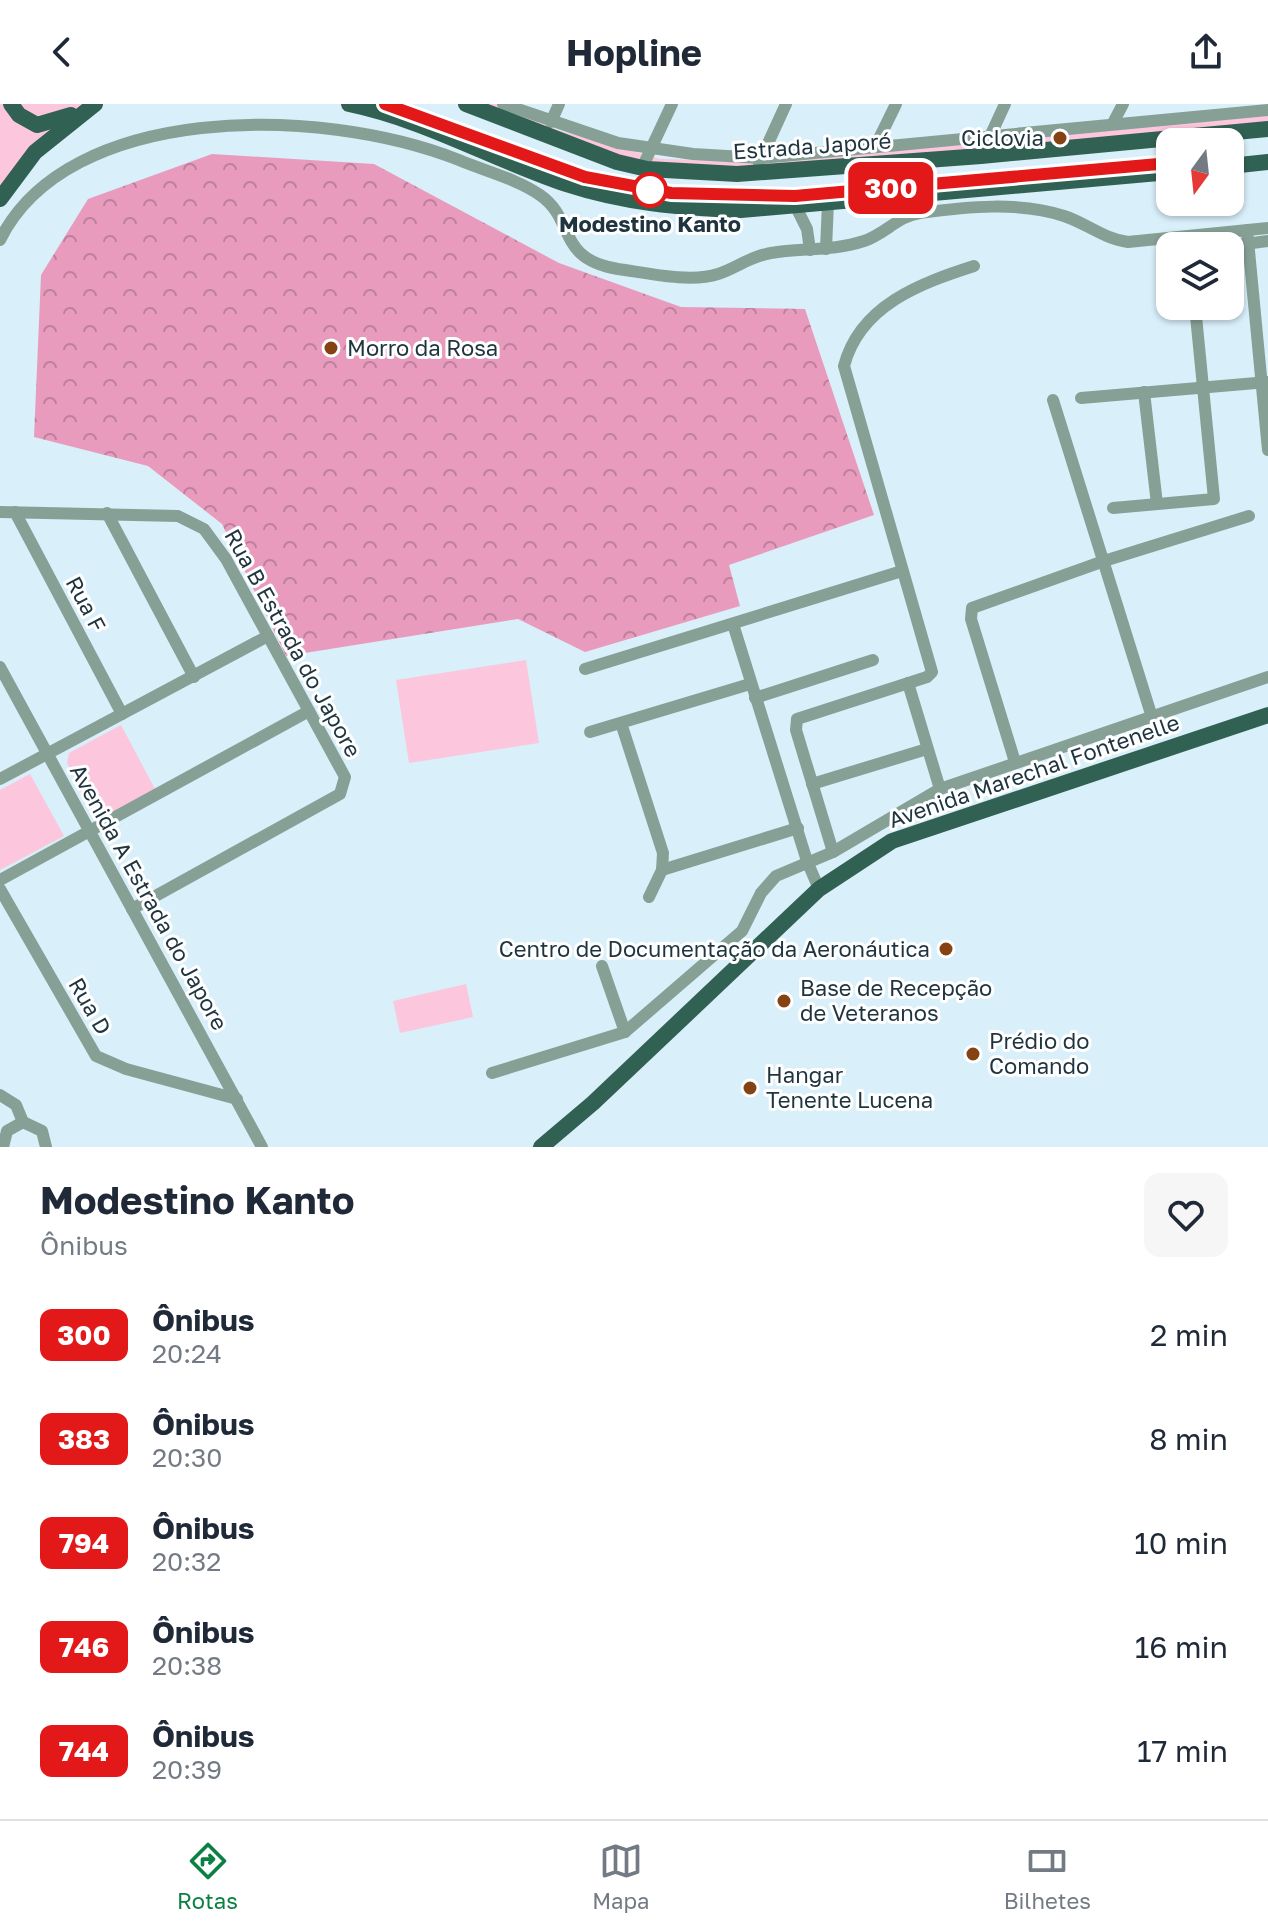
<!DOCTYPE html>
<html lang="pt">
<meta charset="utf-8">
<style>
:root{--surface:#fff;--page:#f6f6f7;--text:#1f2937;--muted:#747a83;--line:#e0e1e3;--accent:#0b8043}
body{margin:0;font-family:"Golos Text",sans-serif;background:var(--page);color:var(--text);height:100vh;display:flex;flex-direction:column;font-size:30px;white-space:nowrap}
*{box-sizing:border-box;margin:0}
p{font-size:26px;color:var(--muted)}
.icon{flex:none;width:44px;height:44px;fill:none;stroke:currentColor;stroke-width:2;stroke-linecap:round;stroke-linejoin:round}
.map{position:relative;height:1043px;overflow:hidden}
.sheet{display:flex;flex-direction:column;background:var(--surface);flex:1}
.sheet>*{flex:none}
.badge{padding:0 16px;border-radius:12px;font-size:28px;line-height:52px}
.needle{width:52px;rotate:195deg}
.fabs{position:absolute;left:1156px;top:24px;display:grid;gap:16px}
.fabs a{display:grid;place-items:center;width:88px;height:88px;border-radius:16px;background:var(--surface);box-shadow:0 2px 6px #0004;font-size:40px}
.map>.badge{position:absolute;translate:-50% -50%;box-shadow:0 0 0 4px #fff}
.round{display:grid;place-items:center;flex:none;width:84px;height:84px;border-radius:16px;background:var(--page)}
.summary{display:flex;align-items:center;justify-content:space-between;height:136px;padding:0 40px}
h1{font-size:38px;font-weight:700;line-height:60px}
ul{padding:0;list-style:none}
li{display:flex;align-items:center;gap:24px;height:104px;padding:0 40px}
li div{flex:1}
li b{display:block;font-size:30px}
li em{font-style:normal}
li .badge{min-width:88px;font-weight:700;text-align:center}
header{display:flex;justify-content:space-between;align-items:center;height:104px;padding:0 40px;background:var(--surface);font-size:36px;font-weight:700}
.dock{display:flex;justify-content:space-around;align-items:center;height:112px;border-top:2px solid var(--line);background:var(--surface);font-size:22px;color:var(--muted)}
.dock a{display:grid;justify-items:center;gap:4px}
.dock .on{color:var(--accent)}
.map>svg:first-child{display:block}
.forest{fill:url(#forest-crowns)}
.green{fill:#fcc6dd}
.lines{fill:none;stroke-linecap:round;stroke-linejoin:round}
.minor{stroke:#87a096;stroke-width:12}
.major{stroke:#316152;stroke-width:16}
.line-casing{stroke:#fff;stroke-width:18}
.line{stroke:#e31919;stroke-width:12}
.poi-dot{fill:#854313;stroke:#fff;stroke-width:3}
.stop-dot{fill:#fff;stroke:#e31919;stroke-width:4}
.labels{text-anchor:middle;stroke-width:6;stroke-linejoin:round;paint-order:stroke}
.poi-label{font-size:22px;fill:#1e343f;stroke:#fff;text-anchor:start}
.street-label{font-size:22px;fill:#1e343f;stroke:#fff}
.stop-label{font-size:22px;font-weight:bold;fill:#1e343f;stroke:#fff}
</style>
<header><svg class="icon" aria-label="back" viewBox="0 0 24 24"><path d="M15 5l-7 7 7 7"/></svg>Hopline<svg class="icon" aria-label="share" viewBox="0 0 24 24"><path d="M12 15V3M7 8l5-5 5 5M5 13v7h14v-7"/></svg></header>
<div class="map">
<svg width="1268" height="1043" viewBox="0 0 1268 1043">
<defs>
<pattern id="forest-crowns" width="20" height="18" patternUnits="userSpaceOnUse" patternTransform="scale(2)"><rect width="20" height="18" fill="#e99bbe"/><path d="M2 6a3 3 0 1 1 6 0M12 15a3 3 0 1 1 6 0" fill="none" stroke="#bc7f9c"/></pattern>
</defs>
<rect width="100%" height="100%" fill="#d9effa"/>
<path class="forest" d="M212 50 374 60 559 159 681 203 805 205 874 411 729 461 740 502 585 548 518 515 286 552 222 420 148 362 34 333 41 171 88 95Z"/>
<g class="green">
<path d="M0 0H92L0 89Z"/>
<path d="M473 0H497L558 26 660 55 745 57 1268 11V21L747 67 659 62 557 35Z"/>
<path d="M526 556 539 639 409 659 396 576Z"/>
<path d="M121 621 155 685 96 719 67 659 69 649Z"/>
<path d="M30 670 64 732 0 766V686Z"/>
<path d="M466 880 473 913 400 929 393 897Z"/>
</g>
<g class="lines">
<g class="minor">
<path d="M503 0 618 39 693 50 761 54 1268 6"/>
<path d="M551 18 559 0"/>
<path d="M1113 19 1123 0"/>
<path d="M875 43 896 0"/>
<path d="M981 52 1005 0"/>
<path d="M759 59 786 0"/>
<path d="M642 64 672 0"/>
<path d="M795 101 807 125 810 146"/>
<path d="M1247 126 1268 346"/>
<path d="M0 136C67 0 317 0 459 56 485 67 517 75 540 91 576 116 556 155 618 165 647 169 690 179 718 170 736 164 751 152 771 149 802 144 834 147 864 137 885 130 898 112 920 109 965 103 1020 97 1064 112 1086 119 1104 135 1128 138L1268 124"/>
<path d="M1230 142 1268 137"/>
<path d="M826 145 828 98"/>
<path d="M1144 288 1157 400"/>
<path d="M1081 294 1268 278"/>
<path d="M1053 296 1151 610"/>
<path d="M1113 404 1214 395 1195 202"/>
<path d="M0 408 178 412 204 425 226 455 345 673 340 690 132 805"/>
<path d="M15 408 122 610"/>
<path d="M107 409 194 573"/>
<path d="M733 520 807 757 819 785"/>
<path d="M0 563 262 1043"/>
<path d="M585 565 902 467"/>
<path d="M908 579 940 685"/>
<path d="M755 594 873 556"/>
<path d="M621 619 663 749 662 766 649 793"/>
<path d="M590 628 750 580"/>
<path d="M1015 658 971 515 972 504 1104 457 1249 412"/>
<path d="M0 675 268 532"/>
<path d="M812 680 927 645"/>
<path d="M833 748 796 626 797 615 927 573 932 568 844 262C860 201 921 179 974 162"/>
<path d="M662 766 798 724"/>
<path d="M0 776 309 607"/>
<path d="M0 785 96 952 126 965 237 995"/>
<path d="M602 862 625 928"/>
<path d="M492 969 625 928 742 827 761 789 776 772 833 748 940 685 1268 573"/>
<path d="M0 991 16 1001 23 1018"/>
<path d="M3 1043 7 1027 23 1018 42 1027 46 1043"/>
</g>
<g class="major">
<path d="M11 0 19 11 37 21 71 11"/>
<path d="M349 0C426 16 492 55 566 80 624 99 680 104 741 106L1170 68"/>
<path d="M466 0 617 58 647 65 737 70 981 52 1268 25"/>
<path d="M1230 62 1268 58"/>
<path d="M0 95 35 48 95 0"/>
<path d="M541 1043 593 999 819 785 892 737 1268 611"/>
</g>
</g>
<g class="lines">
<defs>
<path id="line" d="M385 0 585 73 671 89 795 92 1170 59"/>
</defs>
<use href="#line" class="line-casing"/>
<use href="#line" class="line"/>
</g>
<g class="poi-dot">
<circle cx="1060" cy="34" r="8"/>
<circle cx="331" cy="244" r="8"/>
<circle cx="946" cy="845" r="8"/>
<circle cx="784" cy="897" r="8"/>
<circle cx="973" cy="950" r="8"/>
<circle cx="750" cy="984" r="8"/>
</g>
<circle class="stop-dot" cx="650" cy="86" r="16"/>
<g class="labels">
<g class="poi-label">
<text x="1044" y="42" text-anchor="end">Ciclovia</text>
<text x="347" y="252">Morro da Rosa</text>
<text x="930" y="853" text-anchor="end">Centro de Documentação da Aeronáutica</text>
<text x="800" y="892">Base de Recepção<tspan x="800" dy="25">de Veteranos</tspan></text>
<text x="989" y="945">Prédio do<tspan x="989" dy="25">Comando</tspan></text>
<text x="766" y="979">Hangar<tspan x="766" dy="25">Tenente Lucena</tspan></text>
</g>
<g class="street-label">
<text transform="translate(812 42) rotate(-4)" y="8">Estrada Japoré</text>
<text transform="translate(86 500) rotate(62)" y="8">Rua F</text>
<text transform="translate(293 539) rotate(61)" y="8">Rua B Estrada do Japore</text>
<text transform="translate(1034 667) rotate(-19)" y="8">Avenida Marechal Fontenelle</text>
<text transform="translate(149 793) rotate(61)" y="8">Avenida A Estrada do Japore</text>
<text transform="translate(90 902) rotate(60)" y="8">Rua D</text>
</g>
<g class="stop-label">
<text x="650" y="128">Modestino Kanto</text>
</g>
</g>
</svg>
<div class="fabs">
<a><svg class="needle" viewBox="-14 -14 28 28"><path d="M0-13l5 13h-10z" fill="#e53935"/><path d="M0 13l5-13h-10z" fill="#747a83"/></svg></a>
<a><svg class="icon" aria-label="layers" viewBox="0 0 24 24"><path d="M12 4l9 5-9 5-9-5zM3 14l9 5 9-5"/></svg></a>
</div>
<b class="badge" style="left:891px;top:84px;background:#e31919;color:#fff">300</b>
</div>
<section class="sheet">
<div class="summary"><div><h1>Modestino Kanto</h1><p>Ônibus</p></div><a class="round"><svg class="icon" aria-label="heart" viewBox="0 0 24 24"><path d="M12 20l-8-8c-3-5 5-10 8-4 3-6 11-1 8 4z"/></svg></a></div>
<ul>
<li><span class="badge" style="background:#e31919;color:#fff">300</span><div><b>Ônibus</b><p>20:24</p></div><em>2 min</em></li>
<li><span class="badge" style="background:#e31919;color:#fff">383</span><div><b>Ônibus</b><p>20:30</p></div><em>8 min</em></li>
<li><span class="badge" style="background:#e31919;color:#fff">794</span><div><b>Ônibus</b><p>20:32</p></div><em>10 min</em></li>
<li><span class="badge" style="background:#e31919;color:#fff">746</span><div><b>Ônibus</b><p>20:38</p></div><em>16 min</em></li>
<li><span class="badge" style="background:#e31919;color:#fff">744</span><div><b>Ônibus</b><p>20:39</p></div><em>17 min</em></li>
</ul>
</section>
<nav class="dock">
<a class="on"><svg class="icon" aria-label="directions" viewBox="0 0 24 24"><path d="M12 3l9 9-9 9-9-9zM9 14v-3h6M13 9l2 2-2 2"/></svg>Rotas</a>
<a><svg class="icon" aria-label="map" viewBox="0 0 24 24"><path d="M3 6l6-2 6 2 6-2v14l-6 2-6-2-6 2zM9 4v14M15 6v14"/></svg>Mapa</a>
<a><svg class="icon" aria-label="tickets" viewBox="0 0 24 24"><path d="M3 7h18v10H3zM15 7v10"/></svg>Bilhetes</a>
</nav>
